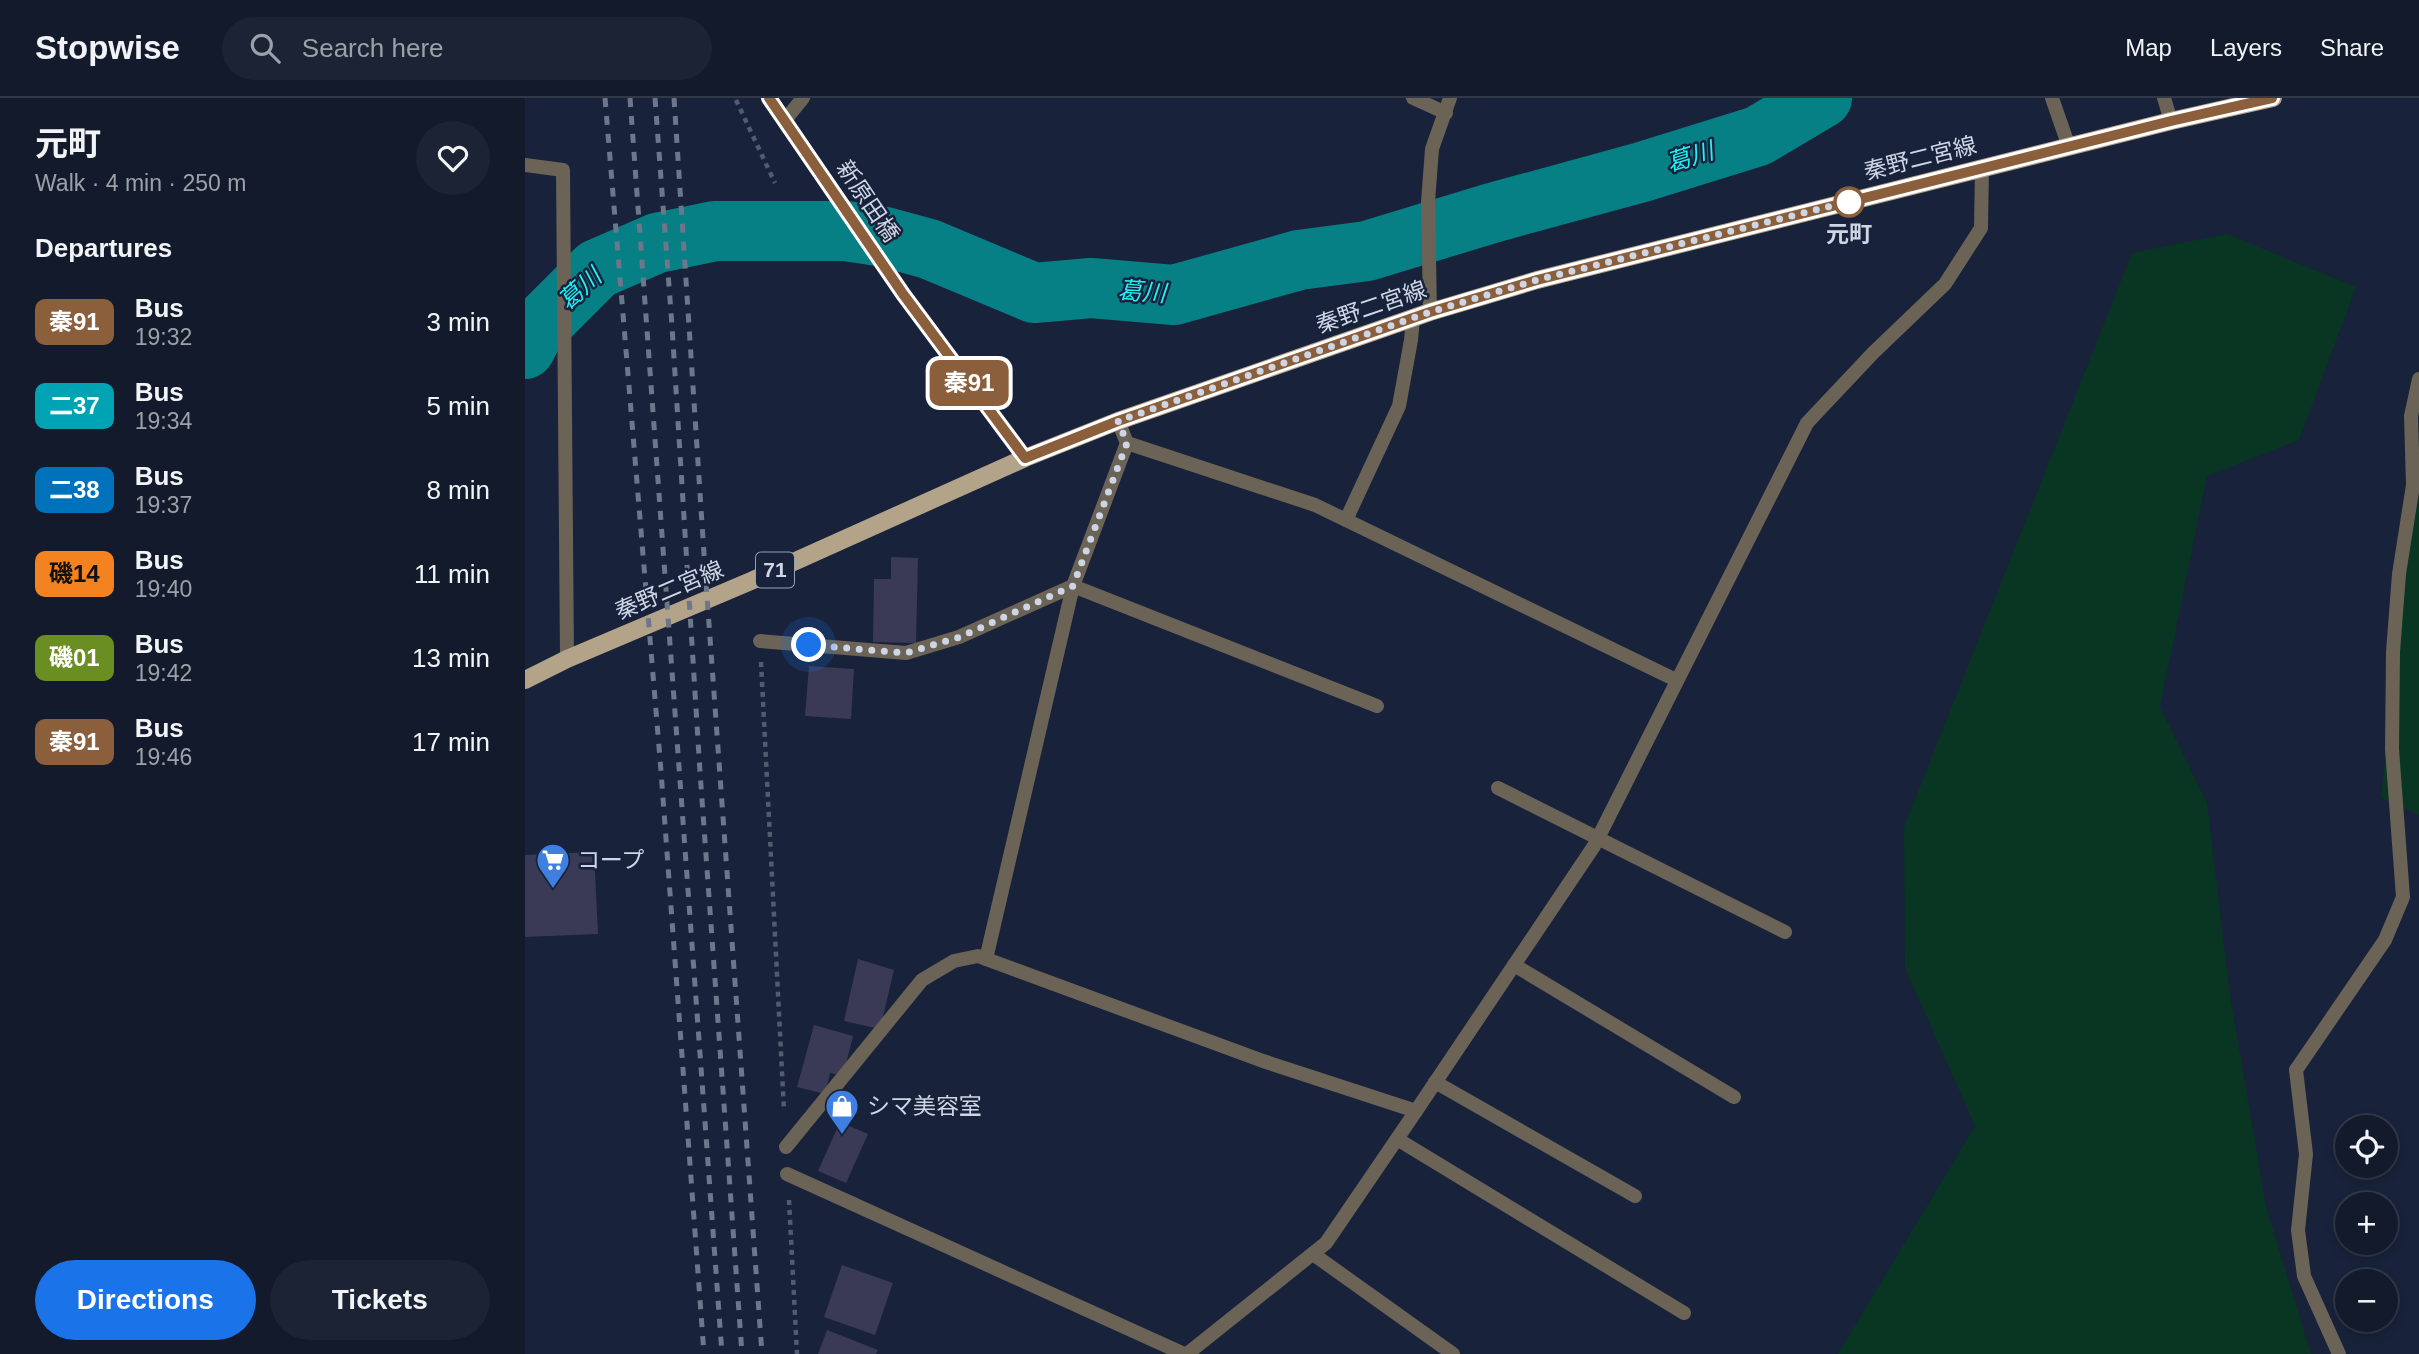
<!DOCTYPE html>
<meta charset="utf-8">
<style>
:root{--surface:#121a2c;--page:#1b2334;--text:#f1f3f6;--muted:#9ca1a9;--line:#313848;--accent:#1a73e8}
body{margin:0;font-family:Helvetica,"Noto Sans JP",sans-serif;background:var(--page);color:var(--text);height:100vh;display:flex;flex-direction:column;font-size:26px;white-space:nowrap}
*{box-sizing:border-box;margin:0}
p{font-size:23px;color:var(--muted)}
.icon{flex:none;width:38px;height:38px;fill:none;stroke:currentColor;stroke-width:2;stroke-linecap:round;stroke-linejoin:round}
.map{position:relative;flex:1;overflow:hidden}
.side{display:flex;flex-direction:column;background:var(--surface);width:525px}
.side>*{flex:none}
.badge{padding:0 14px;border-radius:10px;font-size:24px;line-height:46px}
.buttons{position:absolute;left:1810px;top:1017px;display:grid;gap:14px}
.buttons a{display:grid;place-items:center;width:63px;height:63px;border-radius:50%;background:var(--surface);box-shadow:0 4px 10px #0003,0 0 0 2px var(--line);font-size:35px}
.you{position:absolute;width:35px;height:35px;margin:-18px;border:5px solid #fff;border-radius:50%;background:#1a73e8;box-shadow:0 0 0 10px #1a73e833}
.map>.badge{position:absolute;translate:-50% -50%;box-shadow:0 0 0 4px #fff}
h2{padding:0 35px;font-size:26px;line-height:63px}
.round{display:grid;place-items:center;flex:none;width:74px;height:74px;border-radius:37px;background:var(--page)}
.summary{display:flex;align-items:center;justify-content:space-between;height:119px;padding:0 35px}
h1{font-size:33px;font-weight:700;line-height:52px}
.cta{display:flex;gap:14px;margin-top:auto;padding:14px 35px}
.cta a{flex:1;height:80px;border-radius:42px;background:var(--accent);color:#fff;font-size:28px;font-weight:700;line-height:80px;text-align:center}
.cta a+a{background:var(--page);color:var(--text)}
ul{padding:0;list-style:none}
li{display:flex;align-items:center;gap:21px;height:84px;padding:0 35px}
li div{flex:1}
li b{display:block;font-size:26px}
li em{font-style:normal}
li .badge{min-width:77px;font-weight:700;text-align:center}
header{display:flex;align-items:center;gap:42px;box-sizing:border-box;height:98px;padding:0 35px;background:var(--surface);border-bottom:2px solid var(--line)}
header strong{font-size:33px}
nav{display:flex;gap:38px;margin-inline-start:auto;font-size:24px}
.search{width:490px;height:63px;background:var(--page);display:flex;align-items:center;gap:18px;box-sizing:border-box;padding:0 24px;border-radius:38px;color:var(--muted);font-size:26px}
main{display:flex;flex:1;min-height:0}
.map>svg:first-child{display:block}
.green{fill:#083622}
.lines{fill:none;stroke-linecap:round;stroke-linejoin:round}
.river{stroke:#068084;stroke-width:60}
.building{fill:#3a3a56}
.path{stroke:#525b70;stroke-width:4.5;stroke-dasharray:5 5;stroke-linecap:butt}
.lane{stroke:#6a6356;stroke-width:14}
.street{stroke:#6a6356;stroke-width:14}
.secondary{stroke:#928773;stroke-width:14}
.primary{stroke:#b2a389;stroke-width:18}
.rail{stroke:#6d768a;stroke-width:5;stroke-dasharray:9 9;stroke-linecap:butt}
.line-casing{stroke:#fff;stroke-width:16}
.line{stroke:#8b5e3c;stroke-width:10}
.walk{stroke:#ced6e6;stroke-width:7;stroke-dasharray:0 12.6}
.stop-dot{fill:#fff;stroke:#8b5e3c;stroke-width:3.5}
.labels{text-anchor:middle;stroke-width:5;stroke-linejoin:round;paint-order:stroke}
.shield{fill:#18223a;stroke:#97a0b2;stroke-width:2}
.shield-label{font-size:21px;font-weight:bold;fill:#ced6e6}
.street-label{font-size:23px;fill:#ced6e6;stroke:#18223a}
.stop-label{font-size:23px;font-weight:bold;fill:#ced6e6;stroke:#18223a}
.poi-label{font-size:23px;fill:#ced6e6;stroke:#18223a;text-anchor:start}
.water-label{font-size:24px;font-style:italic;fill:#21f1f8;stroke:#18223a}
</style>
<header>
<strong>Stopwise</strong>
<div class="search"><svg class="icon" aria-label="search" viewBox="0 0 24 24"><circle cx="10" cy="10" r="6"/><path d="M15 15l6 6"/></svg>Search here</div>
<nav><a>Map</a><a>Layers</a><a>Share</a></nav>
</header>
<main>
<section class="side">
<div class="summary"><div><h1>元町</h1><p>Walk · 4 min · 250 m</p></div><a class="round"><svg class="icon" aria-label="heart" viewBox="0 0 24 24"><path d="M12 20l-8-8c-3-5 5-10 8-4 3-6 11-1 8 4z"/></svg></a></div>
<h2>Departures</h2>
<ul>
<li><span class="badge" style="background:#8b5e3c;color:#fff">秦91</span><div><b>Bus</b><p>19:32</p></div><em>3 min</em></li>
<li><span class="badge" style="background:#00a3b4;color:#fff">二37</span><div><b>Bus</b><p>19:34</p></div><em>5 min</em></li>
<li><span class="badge" style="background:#0072bc;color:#fff">二38</span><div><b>Bus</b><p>19:37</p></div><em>8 min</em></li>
<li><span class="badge" style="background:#f58220;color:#111">磯14</span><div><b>Bus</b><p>19:40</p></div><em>11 min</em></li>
<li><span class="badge" style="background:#6b8e23;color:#fff">磯01</span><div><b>Bus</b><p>19:42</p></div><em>13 min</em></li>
<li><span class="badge" style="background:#8b5e3c;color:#fff">秦91</span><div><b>Bus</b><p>19:46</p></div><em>17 min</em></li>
</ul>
<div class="cta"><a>Directions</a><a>Tickets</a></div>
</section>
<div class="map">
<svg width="1894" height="1256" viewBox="0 0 1894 1256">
<rect width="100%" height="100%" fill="#18223a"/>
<g class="green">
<path d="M1702 136 1831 189 1774 342 1682 378 1635 609 1682 705 1705 897 1741 1109 1786 1256H1313L1450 1028 1380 870 1379 729 1607 155Z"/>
<path d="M1894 344V717L1856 700Z"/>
</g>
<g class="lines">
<path class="river" d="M0 251 9 234 72 171 132 145 190 133H321L360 139 404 151 509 195 566 190 649 197 774 162 842 153 967 115 1117 74 1233 38 1297 0"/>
</g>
<g class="building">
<path d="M366 459 393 460 391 545 348 544 349 481H366Z"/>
<path d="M284 568 329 571 326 621 280 618Z"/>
<path d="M69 754 73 836 0 839V757Z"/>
<path d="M333 861 369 872 355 931 319 923Z"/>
<path d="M289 927 328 938 318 978 305 975 300 996 272 989Z"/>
<path d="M315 1024 343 1036 321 1085 293 1073Z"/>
<path d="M317 1167 368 1185 350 1237 299 1219Z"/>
<path d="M302 1232 353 1252 351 1256H293Z"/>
</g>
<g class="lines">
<g class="path">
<path d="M211 2 250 85"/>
<path d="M236 564 259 1013"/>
<path d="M264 1102 272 1256"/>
</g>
<g class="lane">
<path d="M1527 0 1544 49"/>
<path d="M593 323 602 345 790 407 1151 582"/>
<path d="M821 422 874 308 886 242 888 220"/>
<path d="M235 543 381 555 434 539 548 488 852 608"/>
<path d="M973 690 1260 834"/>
<path d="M461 861 548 488 602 345"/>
<path d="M1771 972 1781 1056 1773 1132 1779 1178 1814 1256"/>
<path d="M872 1041 1159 1215"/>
<path d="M261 1049 397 882 429 863 453 858 738 963 891 1013"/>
<path d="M262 1076 659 1256"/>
<path d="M788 1156 928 1256"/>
</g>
<g class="street">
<path d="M888 0 921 15"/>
<path d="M1639 0 1646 23"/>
<path d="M260 22 278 0"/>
<path d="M0 67 38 72 42 561"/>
<path d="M905 214 903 104 907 51 925 0"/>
<path d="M989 867 1209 999"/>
<path d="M1771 972 1860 842 1878 799 1867 651 1868 554 1874 476 1888 387 1886 318 1894 281"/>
<path d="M910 984 1110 1098"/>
<path d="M662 1256 801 1145 891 1013 1069 748 1282 325 1348 255 1420 186 1456 130 1457 70"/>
</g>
<path class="secondary" d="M244 0 378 196 500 360"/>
<path class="primary" d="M0 582 42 561 226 483 500 360 593 323 905 214 1012 182 1646 23 1748 0"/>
<g class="rail">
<path d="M80 0 136 673 179 1256"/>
<path d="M105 0 197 1256"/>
<path d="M130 0 147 228 175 674 217 1256"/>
<path d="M149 0 180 471 237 1256"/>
</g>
</g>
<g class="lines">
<defs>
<path id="line" d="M244 0 378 196 500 360 593 323 905 214 1012 182 1646 23 1747 0"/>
</defs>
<use href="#line" class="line-casing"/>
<use href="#line" class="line"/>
<path class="walk" d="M284 547 381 555 435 539 548 488 602 345 593 323 905 214 1012 182 1326 103 1324 104"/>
</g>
<defs>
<symbol id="supermarket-pin" viewBox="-11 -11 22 30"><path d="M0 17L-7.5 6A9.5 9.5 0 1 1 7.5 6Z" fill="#3f7fe0" stroke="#18223a"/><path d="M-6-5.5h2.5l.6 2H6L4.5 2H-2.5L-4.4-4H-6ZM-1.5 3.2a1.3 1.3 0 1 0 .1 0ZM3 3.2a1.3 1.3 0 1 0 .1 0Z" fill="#fff"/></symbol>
<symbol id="shop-pin" viewBox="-11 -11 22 30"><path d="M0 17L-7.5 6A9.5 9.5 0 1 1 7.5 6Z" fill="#3f7fe0" stroke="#18223a"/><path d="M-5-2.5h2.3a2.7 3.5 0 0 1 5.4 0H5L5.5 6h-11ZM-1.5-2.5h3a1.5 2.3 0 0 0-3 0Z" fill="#fff"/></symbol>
</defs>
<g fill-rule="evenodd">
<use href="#supermarket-pin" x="9" y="743" width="38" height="52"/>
<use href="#shop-pin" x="298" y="989" width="38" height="52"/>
</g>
<circle class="stop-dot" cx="1324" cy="104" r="14"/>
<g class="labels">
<rect class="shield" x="231" y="454.5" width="38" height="35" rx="5"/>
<g class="shield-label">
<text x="250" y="479">71</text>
</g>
<g class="street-label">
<text transform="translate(1395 60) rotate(-14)" y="8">秦野二宮線</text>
<text transform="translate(343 103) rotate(56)" y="8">新原田橋</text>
<text transform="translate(846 209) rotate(-19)" y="8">秦野二宮線</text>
<text transform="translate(144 492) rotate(-23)" y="8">秦野二宮線</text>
</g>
<g class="stop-label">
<text x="1324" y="144">元町</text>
</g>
<g class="poi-label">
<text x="52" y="770">コープ</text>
<text x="342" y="1016">シマ美容室</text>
</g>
<g class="water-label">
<text transform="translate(1165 59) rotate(-17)" y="8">葛川</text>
<text transform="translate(55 191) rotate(-42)" y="8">葛川</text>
<text transform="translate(617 194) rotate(4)" y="8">葛川</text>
</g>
</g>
</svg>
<div class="buttons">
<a><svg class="icon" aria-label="locate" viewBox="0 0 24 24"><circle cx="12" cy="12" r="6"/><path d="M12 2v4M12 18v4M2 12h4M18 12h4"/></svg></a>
<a>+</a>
<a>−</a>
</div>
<div class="you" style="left:284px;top:547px"></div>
<b class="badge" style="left:444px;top:285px;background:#8b5e3c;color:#fff">秦91</b>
</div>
</main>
